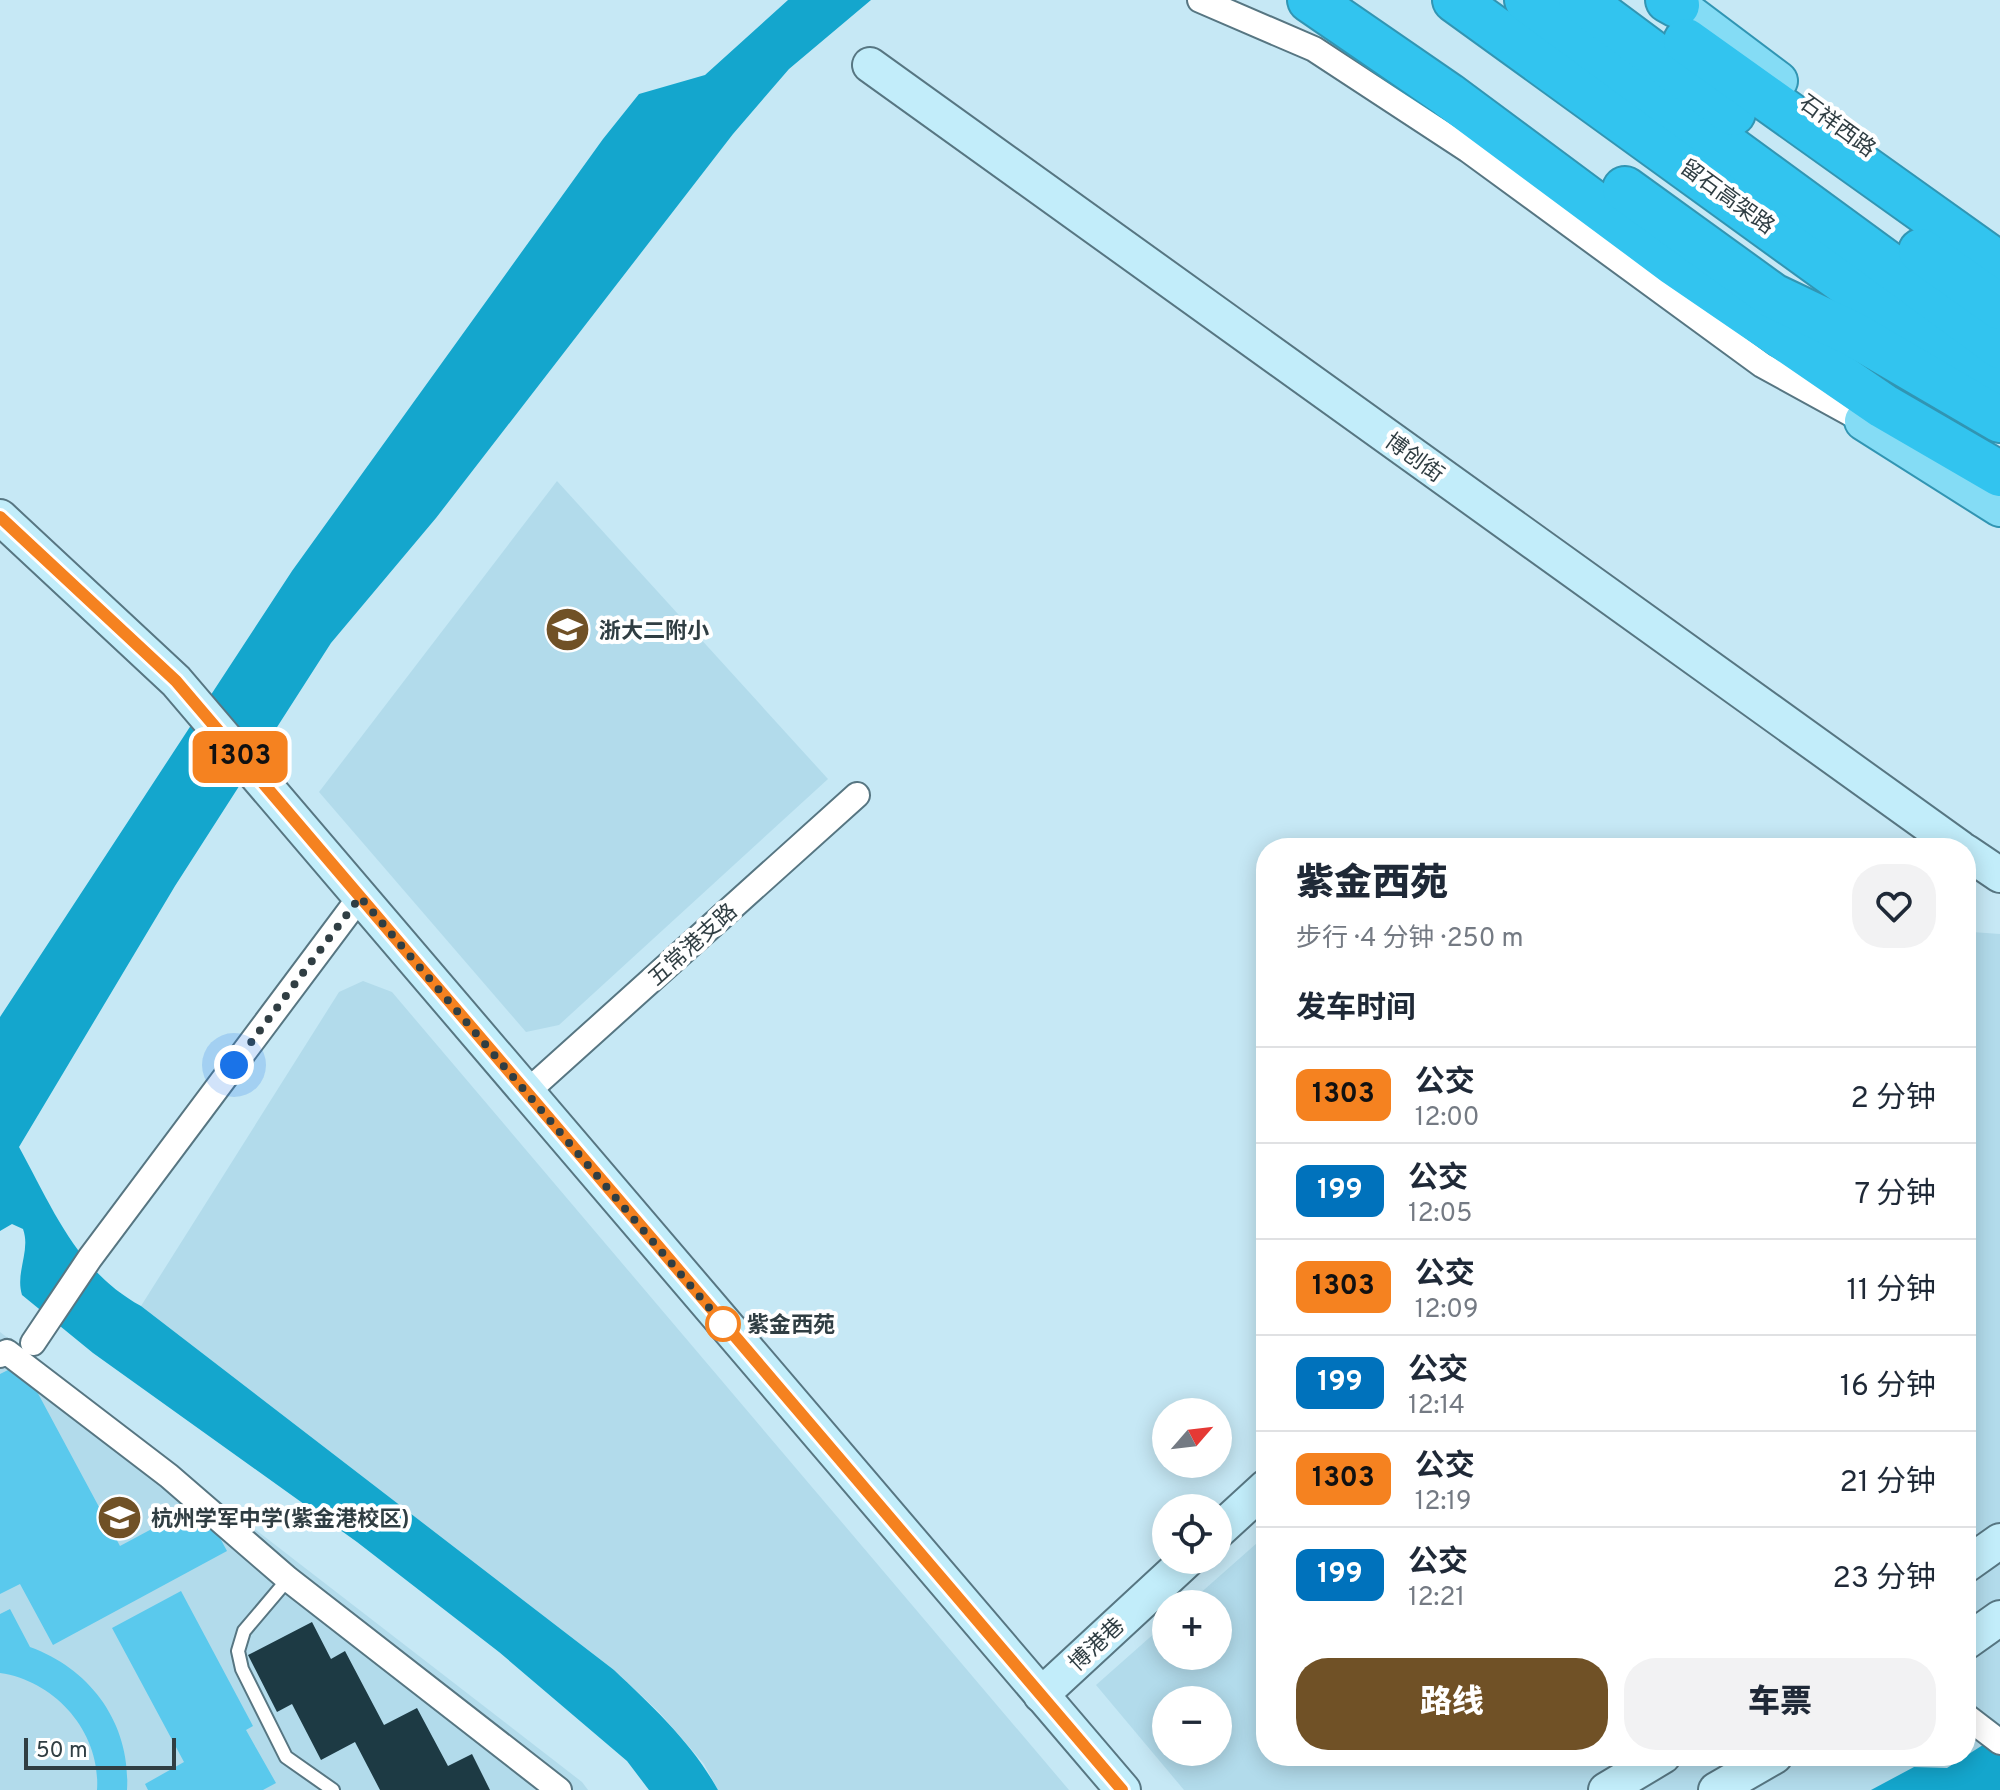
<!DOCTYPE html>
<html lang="zh">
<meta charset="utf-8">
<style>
:root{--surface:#fff;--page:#f2f2f3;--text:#1f2937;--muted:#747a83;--line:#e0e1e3;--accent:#705126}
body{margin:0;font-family:Overpass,"Noto Sans SC",sans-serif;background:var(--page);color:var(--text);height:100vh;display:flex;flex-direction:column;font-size:30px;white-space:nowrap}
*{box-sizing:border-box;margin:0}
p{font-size:26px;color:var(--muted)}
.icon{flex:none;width:44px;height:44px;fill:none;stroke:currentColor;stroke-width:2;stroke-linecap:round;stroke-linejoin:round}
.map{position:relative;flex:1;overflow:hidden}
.details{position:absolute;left:1256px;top:838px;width:720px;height:928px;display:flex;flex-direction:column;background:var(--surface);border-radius:32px;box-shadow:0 4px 20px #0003}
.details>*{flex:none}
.badge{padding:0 16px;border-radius:12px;font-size:28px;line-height:52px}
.needle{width:52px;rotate:62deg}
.fabs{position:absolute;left:1152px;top:1398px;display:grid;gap:16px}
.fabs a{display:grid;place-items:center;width:80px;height:80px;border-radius:50%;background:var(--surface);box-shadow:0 4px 20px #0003;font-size:40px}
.scale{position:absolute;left:24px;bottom:20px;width:152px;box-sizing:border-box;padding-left:8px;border:4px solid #303e43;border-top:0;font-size:22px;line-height:28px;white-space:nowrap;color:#303e43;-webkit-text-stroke:6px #fff;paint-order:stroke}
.you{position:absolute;width:40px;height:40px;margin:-20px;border:6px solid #fff;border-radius:50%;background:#1a73e8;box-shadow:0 0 0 12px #1a73e833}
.map>.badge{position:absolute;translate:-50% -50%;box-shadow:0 0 0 4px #fff}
h2{padding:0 40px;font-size:30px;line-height:72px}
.round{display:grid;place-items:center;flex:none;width:84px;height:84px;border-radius:32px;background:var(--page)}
.summary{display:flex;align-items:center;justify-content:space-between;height:136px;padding:0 40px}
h1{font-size:38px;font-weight:800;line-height:60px}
.primary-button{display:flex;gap:16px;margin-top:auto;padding:16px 40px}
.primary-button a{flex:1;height:92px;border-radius:32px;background:var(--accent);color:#fff;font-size:32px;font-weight:800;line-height:92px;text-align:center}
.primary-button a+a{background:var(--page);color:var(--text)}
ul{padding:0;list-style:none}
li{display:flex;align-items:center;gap:24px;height:96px;padding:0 40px;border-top:2px solid var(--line)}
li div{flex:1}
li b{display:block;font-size:30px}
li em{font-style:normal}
li .badge{min-width:88px;font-weight:700;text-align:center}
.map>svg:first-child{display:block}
.built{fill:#b2dbeb;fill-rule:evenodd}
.green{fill:#5ac9ed}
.water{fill:#14a6cd}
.building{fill:#1d3a44}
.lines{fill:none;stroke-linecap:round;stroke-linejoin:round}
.lane-casing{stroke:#577682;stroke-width:16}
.street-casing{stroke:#577682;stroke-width:28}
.secondary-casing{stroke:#577682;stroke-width:38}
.primary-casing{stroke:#3195b3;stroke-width:42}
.highway-casing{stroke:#3195b3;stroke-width:48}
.lane{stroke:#fff;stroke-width:12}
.street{stroke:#fff;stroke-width:24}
.secondary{stroke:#c2edfa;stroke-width:34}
.primary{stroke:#84dcf5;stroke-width:38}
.highway{stroke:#32c4ef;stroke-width:44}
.line-casing{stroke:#fff;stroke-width:18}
.line{stroke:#f58220;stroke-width:12}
.walk{stroke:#303e43;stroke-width:8;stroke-dasharray:0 14.4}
.stop-dot{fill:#fff;stroke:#f58220;stroke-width:4}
.labels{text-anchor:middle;stroke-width:8;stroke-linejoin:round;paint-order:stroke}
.street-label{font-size:22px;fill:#303e43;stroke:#fff}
.poi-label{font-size:22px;font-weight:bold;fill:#303e43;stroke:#fff;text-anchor:start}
.stop-label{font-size:22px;font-weight:bold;fill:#303e43;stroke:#fff;text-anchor:start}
</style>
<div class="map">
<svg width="2000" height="1790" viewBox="0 0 2000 1790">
<rect width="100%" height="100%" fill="#c6e8f5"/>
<g class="built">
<path d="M557 481 828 779 559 1025 526 1032 319 792Z"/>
<path d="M1972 932 2000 934V1790H1184L1096 1685 1166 1623V1656H1218V1604H1188L1266 1535V1756H1966V934ZM1166 1700H1218V1752H1166Z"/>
<path d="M363 981 392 992 1069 1790H718L704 1764 659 1712 614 1670 141 1306 339 992Z"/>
<path d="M0 1332 582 1782 588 1790H0Z"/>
</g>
<g class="green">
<path d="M10 1369 34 1386 120 1546 189 1509 213 1525 227 1551 53 1645 20 1584 0 1594V1374Z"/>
<path d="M181 1591 253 1726 246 1730 276 1783 263 1790H148L145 1784 184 1762 112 1628Z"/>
<path d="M10 1609 30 1647C91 1669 131 1724 127 1790H97C101 1733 56 1681 0 1673V1614Z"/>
</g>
<g class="water">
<path d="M788 0H871L789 69 733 134 436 518 331 643 175 886 19 1147C53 1209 77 1271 141 1306L614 1670C653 1707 692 1743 718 1790H649L627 1761 499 1652 357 1542 93 1353 22 1295C15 1272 31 1251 23 1229L12 1224 0 1231V1017L292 571 603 139 639 94 705 75Z"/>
<path d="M2000 1734V1790H1871L1914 1767 1947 1768Z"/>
</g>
<path class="building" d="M312 1622 331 1659 345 1651 384 1725 417 1708 448 1766 472 1754 490 1790H380L355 1742 321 1760 292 1704 277 1712 248 1655Z"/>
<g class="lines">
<defs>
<path id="lane" d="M288 1579 244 1631 238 1651 242 1669 286 1757 333 1790"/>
<g id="street">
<path d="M1200 0 1314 49 1468 150 1762 365 1864 421"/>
<path d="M527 1092 857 795"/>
<path d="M33 1343 90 1258 360 897"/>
<path d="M0 1355 7 1352 169 1476 288 1579 559 1790"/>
<path d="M1966 1716 2000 1742"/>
</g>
<g id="secondary">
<path d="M870 65 1960 848"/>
<path d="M0 517 176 681 1123 1790"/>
<path d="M1966 852 2000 875"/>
<path d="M1218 1531 1266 1487"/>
<path d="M1966 1565 2000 1541"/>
<path d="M1966 1642 2000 1618"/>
<path d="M1041 1695 1187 1560"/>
<path d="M1606 1790 1663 1756"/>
<path d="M1716 1790 1775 1756"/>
</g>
<g id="primary">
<path d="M1677 5 1778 81"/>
<path d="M1864 421 2000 507"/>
</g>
<g id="highway">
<path d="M1310 0 1448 95 1674 263 1883 406 2000 474"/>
<path d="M1455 0 1988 386"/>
<path d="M1527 0 2000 346"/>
<path d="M1581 0 1733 113"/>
<path d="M1668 0 1677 5"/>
<path d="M1686 41 2000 265"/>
<path d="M1625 189 1773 296 1853 334 2000 420"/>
<path d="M1921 251 2000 307"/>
</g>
</defs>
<use href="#lane" class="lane-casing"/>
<use href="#street" class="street-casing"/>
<use href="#secondary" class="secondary-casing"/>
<use href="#primary" class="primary-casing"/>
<use href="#highway" class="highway-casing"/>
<use href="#lane" class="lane"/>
<use href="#street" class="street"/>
<use href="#secondary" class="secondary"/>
<use href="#primary" class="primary"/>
<use href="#highway" class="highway"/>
</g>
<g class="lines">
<defs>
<path id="line" d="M0 517 176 681 1122 1790"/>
</defs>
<use href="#line" class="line-casing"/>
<use href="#line" class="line"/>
<path class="walk" d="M234 1065 360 897 723 1324"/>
</g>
<defs>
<symbol id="school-disc" viewBox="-11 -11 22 22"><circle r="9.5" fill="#705126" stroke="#fff"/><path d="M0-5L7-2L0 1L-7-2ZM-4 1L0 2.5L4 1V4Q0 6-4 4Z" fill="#fff"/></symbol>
</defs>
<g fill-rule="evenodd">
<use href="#school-disc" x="542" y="604" width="51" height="51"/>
<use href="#school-disc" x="94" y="1492" width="51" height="51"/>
</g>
<circle class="stop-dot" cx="723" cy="1324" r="16"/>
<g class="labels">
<g class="street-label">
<text transform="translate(1838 125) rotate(36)" y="8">石祥西路</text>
<text transform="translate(1728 196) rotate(36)" y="8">留石高架路</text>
<text transform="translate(1415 457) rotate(36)" y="8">博创街</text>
<text transform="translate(692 944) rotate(-42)" y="8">五常港支路</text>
<text transform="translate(1096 1644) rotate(-43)" y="8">博港巷</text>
</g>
<g class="poi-label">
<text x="599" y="638">浙大二附小</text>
<text x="151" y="1526">杭州学军中学(紫金港校区)</text>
</g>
<g class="stop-label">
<text x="747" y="1332">紫金西苑</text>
</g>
</g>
</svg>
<div class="fabs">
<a><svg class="needle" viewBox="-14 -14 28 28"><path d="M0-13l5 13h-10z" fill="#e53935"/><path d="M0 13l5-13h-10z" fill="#747a83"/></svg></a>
<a><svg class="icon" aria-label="locate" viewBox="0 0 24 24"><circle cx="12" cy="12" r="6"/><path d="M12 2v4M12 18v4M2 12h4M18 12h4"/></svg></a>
<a>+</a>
<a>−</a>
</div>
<div class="scale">50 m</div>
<div class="you" style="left:234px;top:1065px"></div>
<b class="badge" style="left:240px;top:757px;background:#f58220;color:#111">1303</b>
<section class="details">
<div class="summary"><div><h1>紫金西苑</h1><p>步行 · 4 分钟 · 250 m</p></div><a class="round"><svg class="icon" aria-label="heart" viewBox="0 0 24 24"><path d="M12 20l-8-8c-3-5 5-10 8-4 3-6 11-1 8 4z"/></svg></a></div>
<h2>发车时间</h2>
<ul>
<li><span class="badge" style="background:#f58220;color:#111">1303</span><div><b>公交</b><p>12:00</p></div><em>2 分钟</em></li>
<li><span class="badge" style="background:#0072bc;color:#fff">199</span><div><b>公交</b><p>12:05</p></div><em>7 分钟</em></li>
<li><span class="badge" style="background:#f58220;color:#111">1303</span><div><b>公交</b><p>12:09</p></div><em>11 分钟</em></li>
<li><span class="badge" style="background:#0072bc;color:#fff">199</span><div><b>公交</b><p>12:14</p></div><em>16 分钟</em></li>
<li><span class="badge" style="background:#f58220;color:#111">1303</span><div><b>公交</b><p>12:19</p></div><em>21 分钟</em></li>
<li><span class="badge" style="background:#0072bc;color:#fff">199</span><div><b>公交</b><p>12:21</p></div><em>23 分钟</em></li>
</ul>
<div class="primary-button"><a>路线</a><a>车票</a></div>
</section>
</div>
